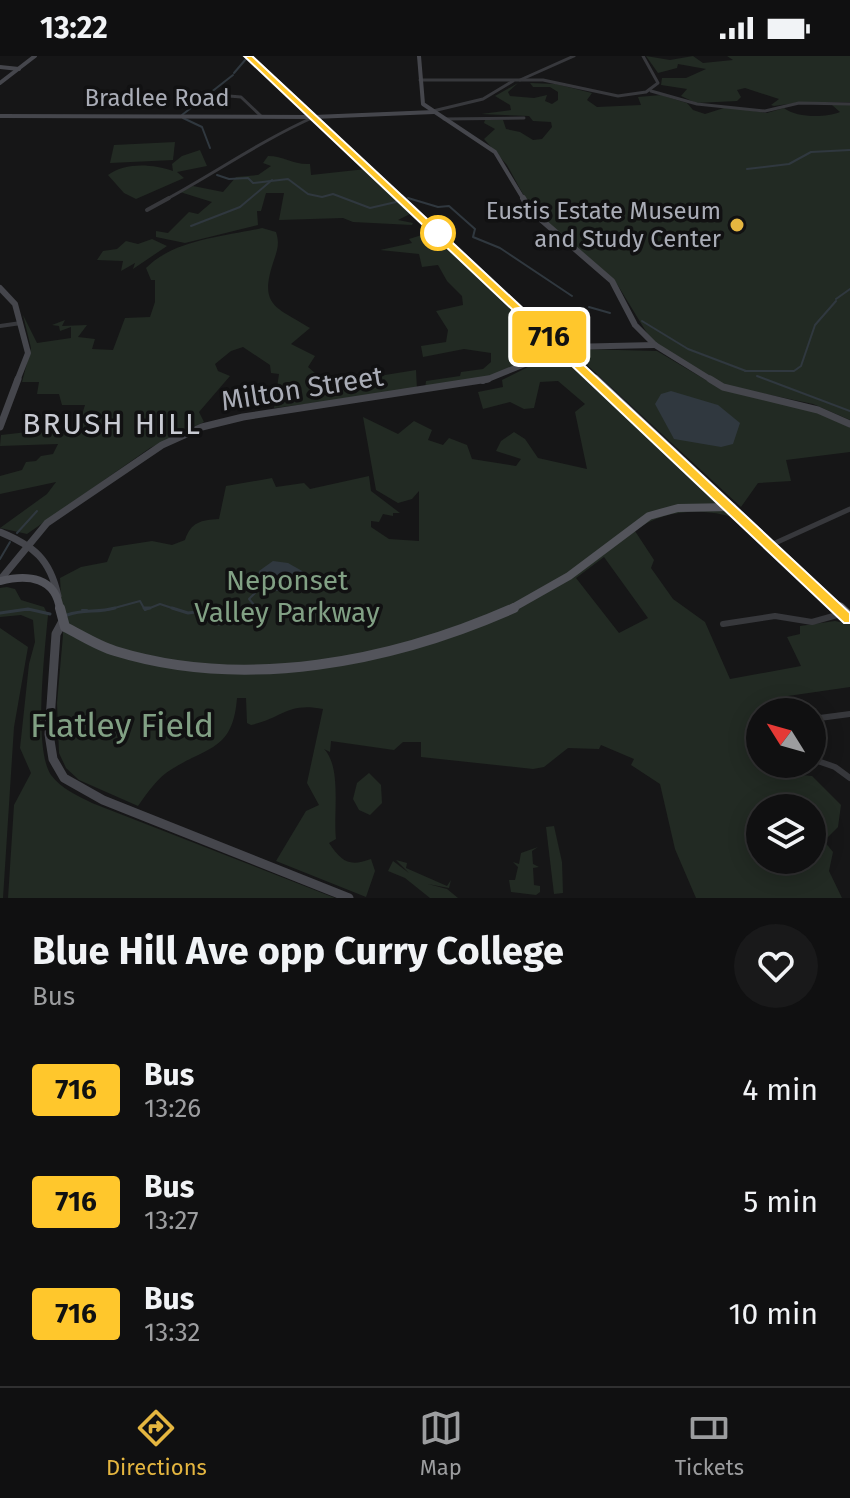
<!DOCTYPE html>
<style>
:root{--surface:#101011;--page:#19191a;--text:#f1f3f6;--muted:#9c9d9f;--line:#303031;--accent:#e5b640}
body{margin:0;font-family:"Fira Sans",sans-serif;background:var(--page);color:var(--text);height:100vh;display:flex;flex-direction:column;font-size:30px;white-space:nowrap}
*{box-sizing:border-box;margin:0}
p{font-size:26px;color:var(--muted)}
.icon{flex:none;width:44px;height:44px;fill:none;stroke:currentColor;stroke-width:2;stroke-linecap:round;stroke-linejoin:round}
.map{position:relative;height:842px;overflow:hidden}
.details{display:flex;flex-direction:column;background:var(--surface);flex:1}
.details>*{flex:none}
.badge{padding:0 16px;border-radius:6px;font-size:28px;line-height:52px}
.needle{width:52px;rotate:307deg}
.buttons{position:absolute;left:746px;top:642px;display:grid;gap:16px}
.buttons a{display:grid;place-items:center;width:80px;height:80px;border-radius:50%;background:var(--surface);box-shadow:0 4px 20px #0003,0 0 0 2px var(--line);font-size:40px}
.map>.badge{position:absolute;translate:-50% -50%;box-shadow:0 0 0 4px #fff}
.round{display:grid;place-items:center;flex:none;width:84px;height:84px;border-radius:42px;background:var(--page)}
.overview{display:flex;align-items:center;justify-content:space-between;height:136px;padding:0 32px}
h1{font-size:38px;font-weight:700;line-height:60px}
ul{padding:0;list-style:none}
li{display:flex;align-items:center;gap:24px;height:112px;padding:0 32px}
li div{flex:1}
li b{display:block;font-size:30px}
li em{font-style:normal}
li .badge{min-width:88px;font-weight:700;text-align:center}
.status{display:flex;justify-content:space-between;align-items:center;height:56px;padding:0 40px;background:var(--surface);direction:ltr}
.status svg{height:22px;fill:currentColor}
.tab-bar{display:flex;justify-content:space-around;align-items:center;height:112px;border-top:2px solid var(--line);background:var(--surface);font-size:22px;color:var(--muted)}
.tab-bar a{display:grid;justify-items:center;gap:4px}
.tab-bar .selected{color:var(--accent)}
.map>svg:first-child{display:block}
.green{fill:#222a23;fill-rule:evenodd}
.water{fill:#30383f}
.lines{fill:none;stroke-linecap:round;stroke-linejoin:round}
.stream-far1{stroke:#30383f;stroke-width:2}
.stream{stroke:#30383f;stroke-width:3}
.street-far3{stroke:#37383c;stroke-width:3}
.street-far2{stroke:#37383c;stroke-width:4}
.street-far1{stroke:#37383c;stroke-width:5}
.street{stroke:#37383c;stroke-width:6}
.secondary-far3{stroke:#45464c;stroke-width:4}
.secondary-far2{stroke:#45464c;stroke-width:6}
.secondary-far1{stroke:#45464c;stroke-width:7}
.secondary{stroke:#45464c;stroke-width:9}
.primary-far1{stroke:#53545b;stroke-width:8}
.primary{stroke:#53545b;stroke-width:10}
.highway-far3{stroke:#63656d;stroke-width:6}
.highway-far2{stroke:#63656d;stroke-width:7}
.highway-far1{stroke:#63656d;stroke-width:9}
.highway{stroke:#63656d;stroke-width:12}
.line{fill:#ffc72c;stroke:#fff;stroke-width:2}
.poi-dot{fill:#e5b640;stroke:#111112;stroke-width:3}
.stop-dot{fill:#fff;stroke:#ffc72c;stroke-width:4}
.labels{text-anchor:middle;stroke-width:7;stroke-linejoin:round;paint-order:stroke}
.far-street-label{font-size:24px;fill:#a9acb6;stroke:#111112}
.far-poi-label{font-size:24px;fill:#a9acb6;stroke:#111112;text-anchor:end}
.street-label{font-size:28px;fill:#a9acb6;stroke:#111112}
.park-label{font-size:28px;fill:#81a084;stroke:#111112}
.neighbourhood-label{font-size:30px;letter-spacing:2px;fill:#c9cbd3;stroke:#111112}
.near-park-label{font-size:34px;fill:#81a084;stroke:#111112}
</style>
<div class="status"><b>13:22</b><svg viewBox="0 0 49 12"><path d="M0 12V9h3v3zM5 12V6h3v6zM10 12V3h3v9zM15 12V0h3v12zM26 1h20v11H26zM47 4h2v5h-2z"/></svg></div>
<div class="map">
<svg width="850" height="842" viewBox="0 0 850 842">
<rect width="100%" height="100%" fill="#161617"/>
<g class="green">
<path d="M646 0 670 4 693 0 703 7 733 4 727 0H850V46H803L774 50 771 49 779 43 745 32 737 34 741 41 737 45 696 47 681 40 687 33 661 29 662 22H686L706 13 678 8 677 12 658 17Z"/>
<path d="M518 27 508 36 510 40 534 42 547 39 545 45 552 48 558 44V36L550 31H533L530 27 556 28 592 37 587 44 597 51 641 49 638 41 661 39 687 47 693 54 705 58 727 51 767 57 784 52C797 62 825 62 840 56L832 49H850V364L813 348 727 330 681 305 650 282 617 228 543 163 524 140 507 109 484 83 495 73 484 67 485 64H503L506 73 520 76 533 84 542 83 552 71 551 66 533 65 529 60 481 58 511 54 510 49 495 40Z"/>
<path d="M175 86 173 104 110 107 114 89Z"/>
<path d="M200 94 207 110 177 116 184 122 136 143 124 137 108 119C125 106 153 108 173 115L172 108 182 100Z"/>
<path d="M268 100C284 100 293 109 310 108L311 119 366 113 412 157 398 164 413 167 412 169 353 166 343 162 279 164 284 137H266L261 155H257L258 169 185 187 156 181V175L168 177 189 156 198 158 212 146 180 136 193 130 223 136 236 121 258 119 271 110 263 107Z"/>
<path d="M262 172 276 176C280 188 277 195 273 207 259 250 276 251 310 272L291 288 315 300 308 311 330 330 367 329 385 319 416 314 417 334 274 352 279 318 271 317 270 309 243 291 231 295 215 308 218 315 230 320 199 356 204 366 150 392 27 478 0 472 47 438 56 426 0 438V420L22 414 26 406 36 405 41 400 53 398 58 388 0 390 1 379 45 374 77 375 85 349H62L59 338H37L39 326H22L31 292 23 259 37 287 71 282V271L60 275 59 270 52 269 65 264 62 270 87 269 78 281 95 283 92 293 113 294 125 262 150 261 155 246V224H151L146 212C175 183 223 181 262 172Z"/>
<path d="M428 177 434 178 556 292 489 323 425 333 426 325 460 320 461 316 483 313 491 306V297L464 293 423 301 421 290 446 286 448 274 436 255 463 249 462 240 447 225 438 209 422 211 419 198 380 194 412 187 409 183Z"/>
<path d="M152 183 167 190 133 213 135 207 121 215 123 205 97 204 103 195 117 193 126 185 138 188Z"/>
<path d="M580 293 657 295 721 333 811 354 850 371V396L786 404 791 425 758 427 741 451 572 295Z"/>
<path d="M554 298 568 303 734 462C704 451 660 454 635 475L654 504 651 512 673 543 705 566 730 623 801 610 787 581 800 578V570L835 565 850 568V631L788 640 763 651 760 672 750 679 760 692V708H774L782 717 812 720 841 749 838 771 824 785 833 796 829 815 842 842H696L675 793 660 728 631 709 634 703 601 689 599 693 568 692 544 711 533 713 421 701V686H403L394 694 331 685 330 696 324 693C342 711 333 758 336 783L329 787C342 806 349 811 371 803L375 815 366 841 276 805 306 755 319 749 307 727 323 653C287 646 283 662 251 669L247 667 246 642H237C233 694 209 690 172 713 157 722 148 736 138 750L79 724 66 712 59 697 57 647 63 579 60 522 81 511 107 506 113 491 152 485 172 489 185 484C191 466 201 464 219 463L226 430 272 422 276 431 304 427 310 433 369 420 371 435 400 457H393V460L383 458 379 466 371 465V471L389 483 419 485V435L412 443 398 447 376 434 363 361 398 378 414 365 432 374 428 384 443 389 449 382 467 389 472 403 516 410 521 403 496 395 501 385 514 376 525 383 538 402 587 413 575 356 585 348 558 325 540 326 534 352 524 353 510 346 483 353 478 336 503 331 502 324ZM604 501 648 562 619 577 576 522ZM760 752H812V804H760Z"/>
<path d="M7 531 15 533 21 544 44 551 48 559C45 593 33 693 51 719 62 733 76 739 92 747L335 842H8L14 749 31 717 20 692 29 608 35 586 33 564 21 559 0 561V532Z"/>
<path d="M0 572 28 591 14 671 3 842H0Z"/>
<path d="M369 717 381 729 382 747 370 759 359 754 353 743 357 727Z"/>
<path d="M554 770 562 806 563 837 554 838 546 771Z"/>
<path d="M538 791 532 795 533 808 539 811 533 812 534 829 540 830V836L536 839 511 836 509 824H515L518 811 513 806 519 808 521 797Z"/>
<path d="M393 805 409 817 396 804 407 807 406 812 447 830 451 824 449 832 428 828 447 833 458 842H430L405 822 388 815Z"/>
</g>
<g class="water">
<path d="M671 335 718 349 740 367 733 388 721 391 674 383 655 348 661 338Z"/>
<path d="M273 505 288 507 318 524 303 533 262 536 257 531 259 515Z"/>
</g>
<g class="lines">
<g class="stream-far1">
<path d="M234 17 246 3"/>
<path d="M182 59 233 19"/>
<path d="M183 62 202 71 210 92"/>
<path d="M747 113 789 108 811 96 850 94"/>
<path d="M217 119 229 123 248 122 253 127 288 123 308 138 322 141 333 138 370 152 396 146"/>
<path d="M408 142 438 151 449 150 475 173 473 181 500 192 572 240"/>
<path d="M191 170 240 151 272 124"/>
<path d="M836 243 850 233"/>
<path d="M589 251 610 257"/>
<path d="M642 265 688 293 746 315"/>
<path d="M745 315H794L801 310 815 269 836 245"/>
<path d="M757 320 850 355"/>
<path d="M17 477 37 455"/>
<path d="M0 503 10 486"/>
<path d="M22 554H32"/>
<path d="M82 554H87"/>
<path d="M107 554 140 545 145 554"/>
<path d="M145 554 160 548 178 554"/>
<path d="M251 554 255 550 249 543 258 534"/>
</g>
<g class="stream">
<path d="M144 552H150"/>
<path d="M172 552 188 557 204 555 207 564 219 568 231 561H244L253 552"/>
<path d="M0 557 28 553 50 558"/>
<path d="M67 559C84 553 97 557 115 552"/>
</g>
<g class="street-far3">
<path d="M420 24H543L618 40 646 36 658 27 643 0"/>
<path d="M520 24 574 0"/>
<path d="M651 35 697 48 765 55 799 47 850 48"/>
<path d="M229 40 241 41 261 60"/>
<path d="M433 55 483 43 513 25"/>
<path d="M444 63 524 62"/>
<path d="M165 144C215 117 262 84 314 61"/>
</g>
<g class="street-far2">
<path d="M147 154 169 142"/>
<path d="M0 270 21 267"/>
</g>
<path class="street-far1" d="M773 488 850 453"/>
<g class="street">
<path d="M723 568 775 560 812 566 844 557"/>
<path d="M812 663 850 658"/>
<path d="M812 703 835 711 850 722"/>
</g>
<g class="secondary-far3">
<path d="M419 0 423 48 495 96 524 144"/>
<path d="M0 11 19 13"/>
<path d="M0 27 35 0"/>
<path d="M0 60 314 61 434 56"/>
</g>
<g class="secondary-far2">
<path d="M523 142 530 154 612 225 635 269 655 289 713 325"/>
<path d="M0 232 15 248 28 297 17 325"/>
<path d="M483 325 567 291 655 289"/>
</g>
<g class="secondary-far1">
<path d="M710 323 723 331 818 354 850 368"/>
<path d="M0 371 18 323"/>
<path d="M0 476C34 490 50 503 58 540"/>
<path d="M0 524 47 467 162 389 202 371 243 361 488 323"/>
</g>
<path class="secondary" d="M62 567 56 578 49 678 53 703 64 722 103 744 349 842"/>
<g class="primary-far1">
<path d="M0 525C28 518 56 521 60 554"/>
<path d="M509 554 569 520 649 460 678 452 732 451"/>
</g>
<path class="primary" d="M60 552 65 571C81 579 98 590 115 595 245 635 392 606 514 552"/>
<path class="highway-far3" d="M249 0 403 144"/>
<path class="highway-far2" d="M401 142 597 325"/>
<path class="highway-far1" d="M595 323 841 554"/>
<path class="highway" d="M839 552 850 562"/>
</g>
<path class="line" d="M244 0H252L850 557V567H844Z"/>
<circle class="poi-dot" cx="737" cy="169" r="8"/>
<circle class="stop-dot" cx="438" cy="177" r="16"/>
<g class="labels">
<g class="far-street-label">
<text x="157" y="50">Bradlee Road</text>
</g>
<g class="far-poi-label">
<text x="721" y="163">Eustis Estate Museum<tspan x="721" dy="28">and Study Center</tspan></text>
</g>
<g class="street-label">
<text transform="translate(302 332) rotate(-9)" y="10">Milton Street</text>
</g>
<g class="park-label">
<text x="287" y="534">Neponset<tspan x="287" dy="32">Valley Parkway</tspan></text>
</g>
<g class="neighbourhood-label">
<text x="112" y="378">BRUSH HILL</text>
</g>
<g class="near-park-label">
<text x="122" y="681">Flatley Field</text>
</g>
</g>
</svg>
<div class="buttons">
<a><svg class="needle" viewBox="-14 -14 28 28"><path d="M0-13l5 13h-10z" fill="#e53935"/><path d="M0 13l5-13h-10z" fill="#9c9d9f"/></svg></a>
<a><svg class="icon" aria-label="layers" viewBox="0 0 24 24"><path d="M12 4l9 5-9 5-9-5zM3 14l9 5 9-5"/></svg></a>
</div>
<b class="badge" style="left:549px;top:281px;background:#ffc72c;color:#111">716</b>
</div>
<section class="details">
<div class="overview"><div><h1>Blue Hill Ave opp Curry College</h1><p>Bus</p></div><a class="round"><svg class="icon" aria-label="heart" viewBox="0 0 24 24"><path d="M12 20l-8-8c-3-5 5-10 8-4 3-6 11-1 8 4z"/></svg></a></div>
<ul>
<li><span class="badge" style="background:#ffc72c;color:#111">716</span><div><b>Bus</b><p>13:26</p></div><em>4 min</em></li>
<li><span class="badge" style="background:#ffc72c;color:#111">716</span><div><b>Bus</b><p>13:27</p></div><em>5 min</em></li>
<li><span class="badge" style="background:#ffc72c;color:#111">716</span><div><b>Bus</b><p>13:32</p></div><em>10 min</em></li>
</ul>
</section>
<nav class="tab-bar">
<a class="selected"><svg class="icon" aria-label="directions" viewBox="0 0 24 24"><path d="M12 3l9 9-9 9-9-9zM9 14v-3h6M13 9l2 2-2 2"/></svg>Directions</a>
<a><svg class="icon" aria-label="map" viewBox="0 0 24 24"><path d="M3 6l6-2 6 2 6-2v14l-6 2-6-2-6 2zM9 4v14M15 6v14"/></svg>Map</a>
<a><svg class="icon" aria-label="tickets" viewBox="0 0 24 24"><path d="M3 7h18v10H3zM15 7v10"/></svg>Tickets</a>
</nav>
